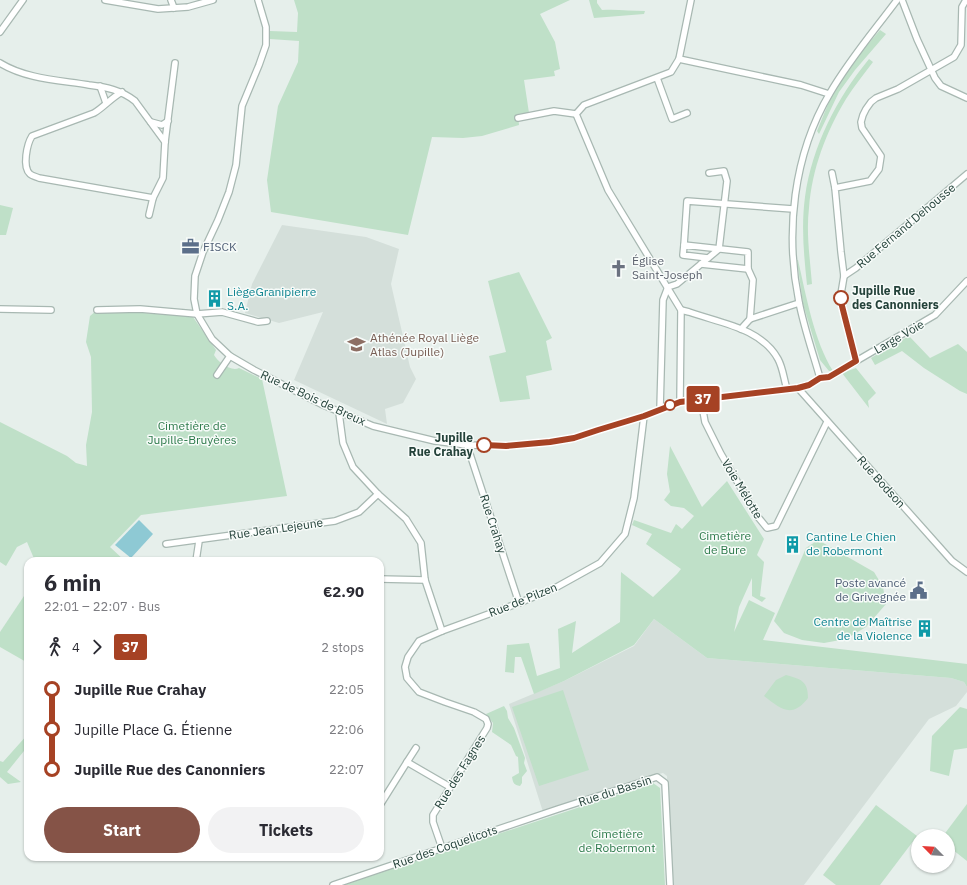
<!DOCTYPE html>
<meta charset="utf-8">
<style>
:root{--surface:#fff;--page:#f2f2f3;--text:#2b2b33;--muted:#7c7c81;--accent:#855347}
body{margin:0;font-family:"IBM Plex Sans",sans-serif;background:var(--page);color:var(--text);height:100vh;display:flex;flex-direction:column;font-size:15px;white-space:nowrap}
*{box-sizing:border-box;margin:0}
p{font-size:13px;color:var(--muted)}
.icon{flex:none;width:22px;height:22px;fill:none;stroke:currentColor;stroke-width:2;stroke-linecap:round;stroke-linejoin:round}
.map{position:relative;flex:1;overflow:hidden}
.drawer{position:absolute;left:24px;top:557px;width:360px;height:304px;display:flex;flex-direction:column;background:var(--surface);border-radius:12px;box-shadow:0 1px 3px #0004}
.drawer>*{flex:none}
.badge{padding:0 8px;border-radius:3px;font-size:14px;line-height:26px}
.needle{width:26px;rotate:294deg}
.buttons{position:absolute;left:911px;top:829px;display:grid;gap:8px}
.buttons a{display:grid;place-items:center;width:44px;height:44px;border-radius:50%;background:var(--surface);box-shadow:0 1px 3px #0004;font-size:20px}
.map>.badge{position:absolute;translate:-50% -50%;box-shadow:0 0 0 2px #fff}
.legs{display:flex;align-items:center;gap:6px;height:44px;padding:0 20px;font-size:13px}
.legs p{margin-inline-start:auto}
.head{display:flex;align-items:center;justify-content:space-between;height:68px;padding:0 20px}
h1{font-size:22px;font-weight:700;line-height:30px}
.primary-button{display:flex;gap:8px;margin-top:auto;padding:8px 20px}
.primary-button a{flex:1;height:46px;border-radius:24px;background:var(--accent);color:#fff;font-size:16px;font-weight:700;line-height:46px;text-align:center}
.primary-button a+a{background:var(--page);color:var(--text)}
ul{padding:0 20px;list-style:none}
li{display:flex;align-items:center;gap:14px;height:40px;font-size:15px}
li i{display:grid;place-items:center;width:6px;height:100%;margin:0 5px;background:currentColor}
li i::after{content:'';width:10px;height:10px;margin:-5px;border:3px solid;border-radius:50%;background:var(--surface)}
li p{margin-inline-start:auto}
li:first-child i{background:linear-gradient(#0000 50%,currentColor 0)}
li:last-child i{background:linear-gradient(currentColor 50%,#0000 0)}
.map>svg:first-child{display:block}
.built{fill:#d4dfda}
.green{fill:#bfe0c8}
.water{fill:#8ec9d4}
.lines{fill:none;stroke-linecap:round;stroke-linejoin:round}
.minor-casing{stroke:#a8b8b2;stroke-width:8}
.minor{stroke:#fff;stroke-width:5.5}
.line-1-casing{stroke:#fff;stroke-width:9}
.line-1{stroke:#a64224;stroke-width:6}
.stop-1-dot{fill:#fff;stroke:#a64224;stroke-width:2}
.labels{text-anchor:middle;stroke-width:3;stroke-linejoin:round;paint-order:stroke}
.street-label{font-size:12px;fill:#24423a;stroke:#f7fbf9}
.service-label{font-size:12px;fill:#4e5e75;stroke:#f7fbf9;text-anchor:start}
.worship-label{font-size:12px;fill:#5b616d;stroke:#f7fbf9;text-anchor:start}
.stop-label{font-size:12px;font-weight:bold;fill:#24423a;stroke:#f7fbf9;text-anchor:start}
.culture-label{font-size:12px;fill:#0d838f;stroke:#f7fbf9;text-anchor:start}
.education-label{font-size:12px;fill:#785e54;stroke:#f7fbf9;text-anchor:start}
.park-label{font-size:12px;fill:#2d7a4b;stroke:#f7fbf9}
</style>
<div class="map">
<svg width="967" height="885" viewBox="0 0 967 885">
<rect width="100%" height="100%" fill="#e6efeb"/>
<g class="built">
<path d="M282 225 366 237 399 249 391 284 410 367 416 379 403 403 385 409 387 424 294 380 323 312 279 323 245 313 252 284Z"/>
<path d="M654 619 707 658 951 678 964 682 967 687V692L956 706 929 719 804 885H672L667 776 663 773 650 776 543 812 509 704 564 681 634 646Z"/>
</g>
<g class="green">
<path d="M294 0H570L540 14 555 42 560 69 554 71 555 76 524 80 529 113 518 114 519 125 482 136 463 138 432 137 408 235 271 212 267 180 278 106 298 62 299 41 270 39V31L297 32 298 13Z"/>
<path d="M589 0H597V3L602 10C617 9 630 11 645 11L644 14 594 18Z"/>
<path d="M880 30 886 34 855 70 839 92 819 134 817 131 833 92 862 51Z"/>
<path d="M869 59 873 62C864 74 854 86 846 99 826 132 812 169 809 208 806 233 810 259 812 284L807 285C804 256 801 227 805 197 812 146 837 98 869 59Z"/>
<path d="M0 205 13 208 6 235H0Z"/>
<path d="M797 260H798C806 295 814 341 833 371H829L820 360 803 304Z"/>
<path d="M519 272 552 338 546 341 552 370 526 376 530 399 500 402 489 356 506 352 488 281Z"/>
<path d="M97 310 120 312 190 315 193 317 216 350 214 355C218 362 231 372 239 368L262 379 287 496 141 515 110 547 125 561H35L27 542 17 547 6 566 0 562V422L67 456 76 463 87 466 86 445 92 412 91 357 86 342 90 316Z"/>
<path d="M909 336 930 358 958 344 967 352V394L960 391 924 368 902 351 875 365 871 358Z"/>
<path d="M856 368 876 393 868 401 869 408 842 373Z"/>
<path d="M670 446 702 507 727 481 764 539 757 555 764 562 760 596 766 598 762 602 752 596V578L739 607 734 632 749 600 775 613 763 640 967 664V687L964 682 951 678 707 658 654 619 634 645 564 681 534 694 521 657H515L514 673 505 672 507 645 529 643 537 676 560 668 558 629 576 621 572 653 620 622 621 572 653 597 677 574 681 569 646 544 652 534 632 525 634 520 671 533 676 524 682 529 694 516 684 508 671 506 664 500 670 492 667 474Z"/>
<path d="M818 540 874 572 883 587 886 604 866 627 846 639 824 643 802 640 784 633 774 621 806 548Z"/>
<path d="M24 596 28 600V663L0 647V632Z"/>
<path d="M786 675C801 679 808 681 808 698 792 719 781 709 764 696L776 680Z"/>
<path d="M563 690 589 770 539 786 512 707Z"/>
<path d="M504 706 507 711 508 718 514 728 525 758 524 763 527 771 522 777V783L520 786C514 785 513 783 512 777L519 773 518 757 516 756 511 745 492 732 493 723 486 714Z"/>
<path d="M960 707 967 709V748L954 750 949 776 930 771 932 736Z"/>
<path d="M28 734V746L7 772 21 782 8 784 0 777V761L3 762Z"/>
<path d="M653 783 660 788 665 885H343Z"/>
<path d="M967 804V861L948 846V836H943Z"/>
<path d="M876 805 917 836 880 885H836L823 875Z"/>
</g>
<path class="water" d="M139 520 153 534 131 558 115 545Z"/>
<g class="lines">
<defs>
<g id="minor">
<path d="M105 0 158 9 188 7 213 0"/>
<path d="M171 0 174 8"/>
<path d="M258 0 266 27V45L259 65 242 106 236 165 229 192 218 220 203 252 195 276 194 299 197 314 212 339 230 356 254 370 321 404 373 426 435 441 467 445 506 446 550 442 575 438 598 430 644 416 680 402 798 388 809 385 820 378 829 377 935 315 967 281"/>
<path d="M902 0 917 39 935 78 941 86 967 98"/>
<path d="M0 32 23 0"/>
<path d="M679 59 801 85 829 94"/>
<path d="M0 63C26 79 59 80 89 85 106 87 121 90 135 101L165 142"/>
<path d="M657 78 672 119 687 113"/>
<path d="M100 86 106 103"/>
<path d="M122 92C111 98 104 107 94 113L32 136C27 144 22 167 30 174 32 176 37 177 39 178L153 198"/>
<path d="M518 118 554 111 576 114"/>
<path d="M151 122 162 125 168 121"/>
<path d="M832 173 835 188"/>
<path d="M149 215 153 198 163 178 165 142 175 63"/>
<path d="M684 245 687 201 793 209"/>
<path d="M708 258 683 255 684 245 748 252V269L753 280 750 319"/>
<path d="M701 264 748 269"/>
<path d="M844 276 856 268 967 174"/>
<path d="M668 287 677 284 719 249 727 181 724 171 709 173"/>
<path d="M0 309 51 310"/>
<path d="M97 310 140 309 197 314 222 312 258 322 267 321"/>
<path d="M681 310 689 312C720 323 761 328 778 359 783 368 784 380 787 389"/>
<path d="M741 329 750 319 799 303"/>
<path d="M856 361 842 306 841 294 844 276 841 252 835 188 870 181 879 169 881 156 862 128 861 122 863 115 866 109 871 102 876 98 898 89 954 57 961 45 962 7 966 0"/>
<path d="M217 375 230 356"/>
<path d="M820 378C813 353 804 328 799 302 785 233 793 155 830 93 849 60 874 31 897 0"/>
<path d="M798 388 952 561 967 572"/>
<path d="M701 400 705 422 721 454 758 517 767 528 776 526 827 422"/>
<path d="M680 402 681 310 608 190 576 114 584 105 671 72 679 59 691 0"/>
<path d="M660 409 663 300 668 287"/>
<path d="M339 413 343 443 353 467 378 494 406 519 421 543 425 580 442 631"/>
<path d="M467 445 519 603"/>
<path d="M166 544 335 521 359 512 378 494"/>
<path d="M196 561 199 541"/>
<path d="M380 579 425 580"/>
<path d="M407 762 416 748"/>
<path d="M380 805 407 762 450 787"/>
<path d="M442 848 433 822V815L487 728 488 724 486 719 474 712 445 702 419 692 407 678 405 667 408 657 419 641 442 631 519 603 555 588 600 563 625 534 634 498 644 416"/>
<path d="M333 885 558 809 657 777 665 783 670 885"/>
</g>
</defs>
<use href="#minor" class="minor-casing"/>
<use href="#minor" class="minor"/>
</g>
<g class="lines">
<defs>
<path id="line-1" d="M484 445 506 446 550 442 574 438 598 430 644 416 680 402 798 388 809 385 820 378 829 377 856 361 842 306 841 298"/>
</defs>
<use href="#line-1" class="line-1-casing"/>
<use href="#line-1" class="line-1"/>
</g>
<defs>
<symbol id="office-bare" viewBox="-9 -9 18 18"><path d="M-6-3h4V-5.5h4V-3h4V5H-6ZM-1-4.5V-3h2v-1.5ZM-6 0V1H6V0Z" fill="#5c6f8a" stroke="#f7fbf9" stroke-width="2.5" paint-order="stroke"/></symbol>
<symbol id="church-bare" viewBox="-9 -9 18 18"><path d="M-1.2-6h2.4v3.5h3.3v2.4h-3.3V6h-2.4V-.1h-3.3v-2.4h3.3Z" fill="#6b7280" stroke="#f7fbf9" stroke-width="2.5" paint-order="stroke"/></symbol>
<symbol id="building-bare" viewBox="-9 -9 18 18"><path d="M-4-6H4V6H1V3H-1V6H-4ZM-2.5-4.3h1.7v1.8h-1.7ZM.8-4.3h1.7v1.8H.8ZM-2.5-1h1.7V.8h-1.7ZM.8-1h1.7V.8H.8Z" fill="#0f9aa8" stroke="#f7fbf9" stroke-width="2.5" paint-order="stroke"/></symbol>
<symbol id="school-bare" viewBox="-9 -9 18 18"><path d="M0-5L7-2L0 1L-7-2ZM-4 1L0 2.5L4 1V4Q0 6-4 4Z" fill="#8d6e63" stroke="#f7fbf9" stroke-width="2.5" paint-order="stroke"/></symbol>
<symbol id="civic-bare" viewBox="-9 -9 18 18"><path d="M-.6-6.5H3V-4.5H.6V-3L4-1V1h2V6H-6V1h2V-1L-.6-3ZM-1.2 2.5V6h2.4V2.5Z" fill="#5c6f8a" stroke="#f7fbf9" stroke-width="2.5" paint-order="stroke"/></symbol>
</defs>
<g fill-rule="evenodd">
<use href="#office-bare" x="178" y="234" width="25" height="25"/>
<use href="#church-bare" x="606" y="256" width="25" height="25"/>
<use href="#building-bare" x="202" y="286" width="25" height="25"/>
<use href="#school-bare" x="344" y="332" width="25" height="25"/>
<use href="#building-bare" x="780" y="532" width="25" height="25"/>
<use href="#civic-bare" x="906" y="578" width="25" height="25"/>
<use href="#building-bare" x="912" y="616" width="25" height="25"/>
</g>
<g class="stop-1-dot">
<circle cx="841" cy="298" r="7"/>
<circle cx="670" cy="405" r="5"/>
<circle cx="484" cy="445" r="7"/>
</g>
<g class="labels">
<g class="street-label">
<text transform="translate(906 226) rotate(-40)" y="4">Rue Fernand Dehousse</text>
<text transform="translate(899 337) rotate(-30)" y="4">Large Voie</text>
<text transform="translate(313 398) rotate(25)" y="4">Rue de Bois de Breux</text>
<text transform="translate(881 482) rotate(48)" y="4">Rue Bodson</text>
<text transform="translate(742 489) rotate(59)" y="4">Voie Mélotte</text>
<text transform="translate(493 524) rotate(72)" y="4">Rue Crahay</text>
<text transform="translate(276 529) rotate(-8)" y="4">Rue Jean Lejeune</text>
<text transform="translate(523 600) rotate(-22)" y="4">Rue de Pilzen</text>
<text transform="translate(460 772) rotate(-58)" y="4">Rue des Fagnes</text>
<text transform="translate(615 791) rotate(-18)" y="4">Rue du Bassin</text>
<text transform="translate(445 847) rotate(-19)" y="4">Rue des Coquelicots</text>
</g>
<g class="service-label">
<text x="203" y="251">FISCK</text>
<text x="906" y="587" text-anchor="end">Poste avancé<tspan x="906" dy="14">de Grivegnée</tspan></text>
</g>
<g class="worship-label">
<text x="632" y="265">Église<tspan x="632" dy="14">Saint-Joseph</tspan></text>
</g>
<g class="stop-label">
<text x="852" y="295">Jupille Rue<tspan x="852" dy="14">des Canonniers</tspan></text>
<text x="473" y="442" text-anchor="end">Jupille<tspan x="473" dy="14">Rue Crahay</tspan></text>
</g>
<g class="culture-label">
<text x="227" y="296">LiègeGranipierre<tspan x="227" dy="14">S.A.</tspan></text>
<text x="806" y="541">Cantine Le Chien<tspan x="806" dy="14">de Robermont</tspan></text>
<text x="912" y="626" text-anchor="end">Centre de Maîtrise<tspan x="912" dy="14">de la Violence</tspan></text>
</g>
<g class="education-label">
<text x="370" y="342">Athénée Royal Liège<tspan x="370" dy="14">Atlas (Jupille)</tspan></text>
</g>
<g class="park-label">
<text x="192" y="430">Cimetière de<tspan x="192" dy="14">Jupille-Bruyères</tspan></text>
<text x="725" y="540">Cimetière<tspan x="725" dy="14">de Bure</tspan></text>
<text x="617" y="838">Cimetière<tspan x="617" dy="14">de Robermont</tspan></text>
</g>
</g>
</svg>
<div class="buttons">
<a><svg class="needle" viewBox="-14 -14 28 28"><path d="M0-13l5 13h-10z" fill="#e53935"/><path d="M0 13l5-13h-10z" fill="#7c7c81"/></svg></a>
</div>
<b class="badge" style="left:703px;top:399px;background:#a64224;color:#fff">37</b>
<section class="drawer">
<div class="head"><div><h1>6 min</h1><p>22:01 – 22:07 · Bus</p></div><b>€2.90</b></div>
<div class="legs"><svg class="icon" aria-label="walk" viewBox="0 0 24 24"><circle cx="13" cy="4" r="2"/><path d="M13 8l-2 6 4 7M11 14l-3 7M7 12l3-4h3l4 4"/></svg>4<svg class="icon" aria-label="forward" viewBox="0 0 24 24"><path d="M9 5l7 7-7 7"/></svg><b class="badge" style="background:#a64224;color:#fff">37</b><p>2 stops</p></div>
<ul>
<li><i style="color:#a64224"></i><b>Jupille Rue Crahay</b><p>22:05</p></li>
<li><i style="color:#a64224"></i><span>Jupille Place G. Étienne</span><p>22:06</p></li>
<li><i style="color:#a64224"></i><b>Jupille Rue des Canonniers</b><p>22:07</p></li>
</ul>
<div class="primary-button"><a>Start</a><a>Tickets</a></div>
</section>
</div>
